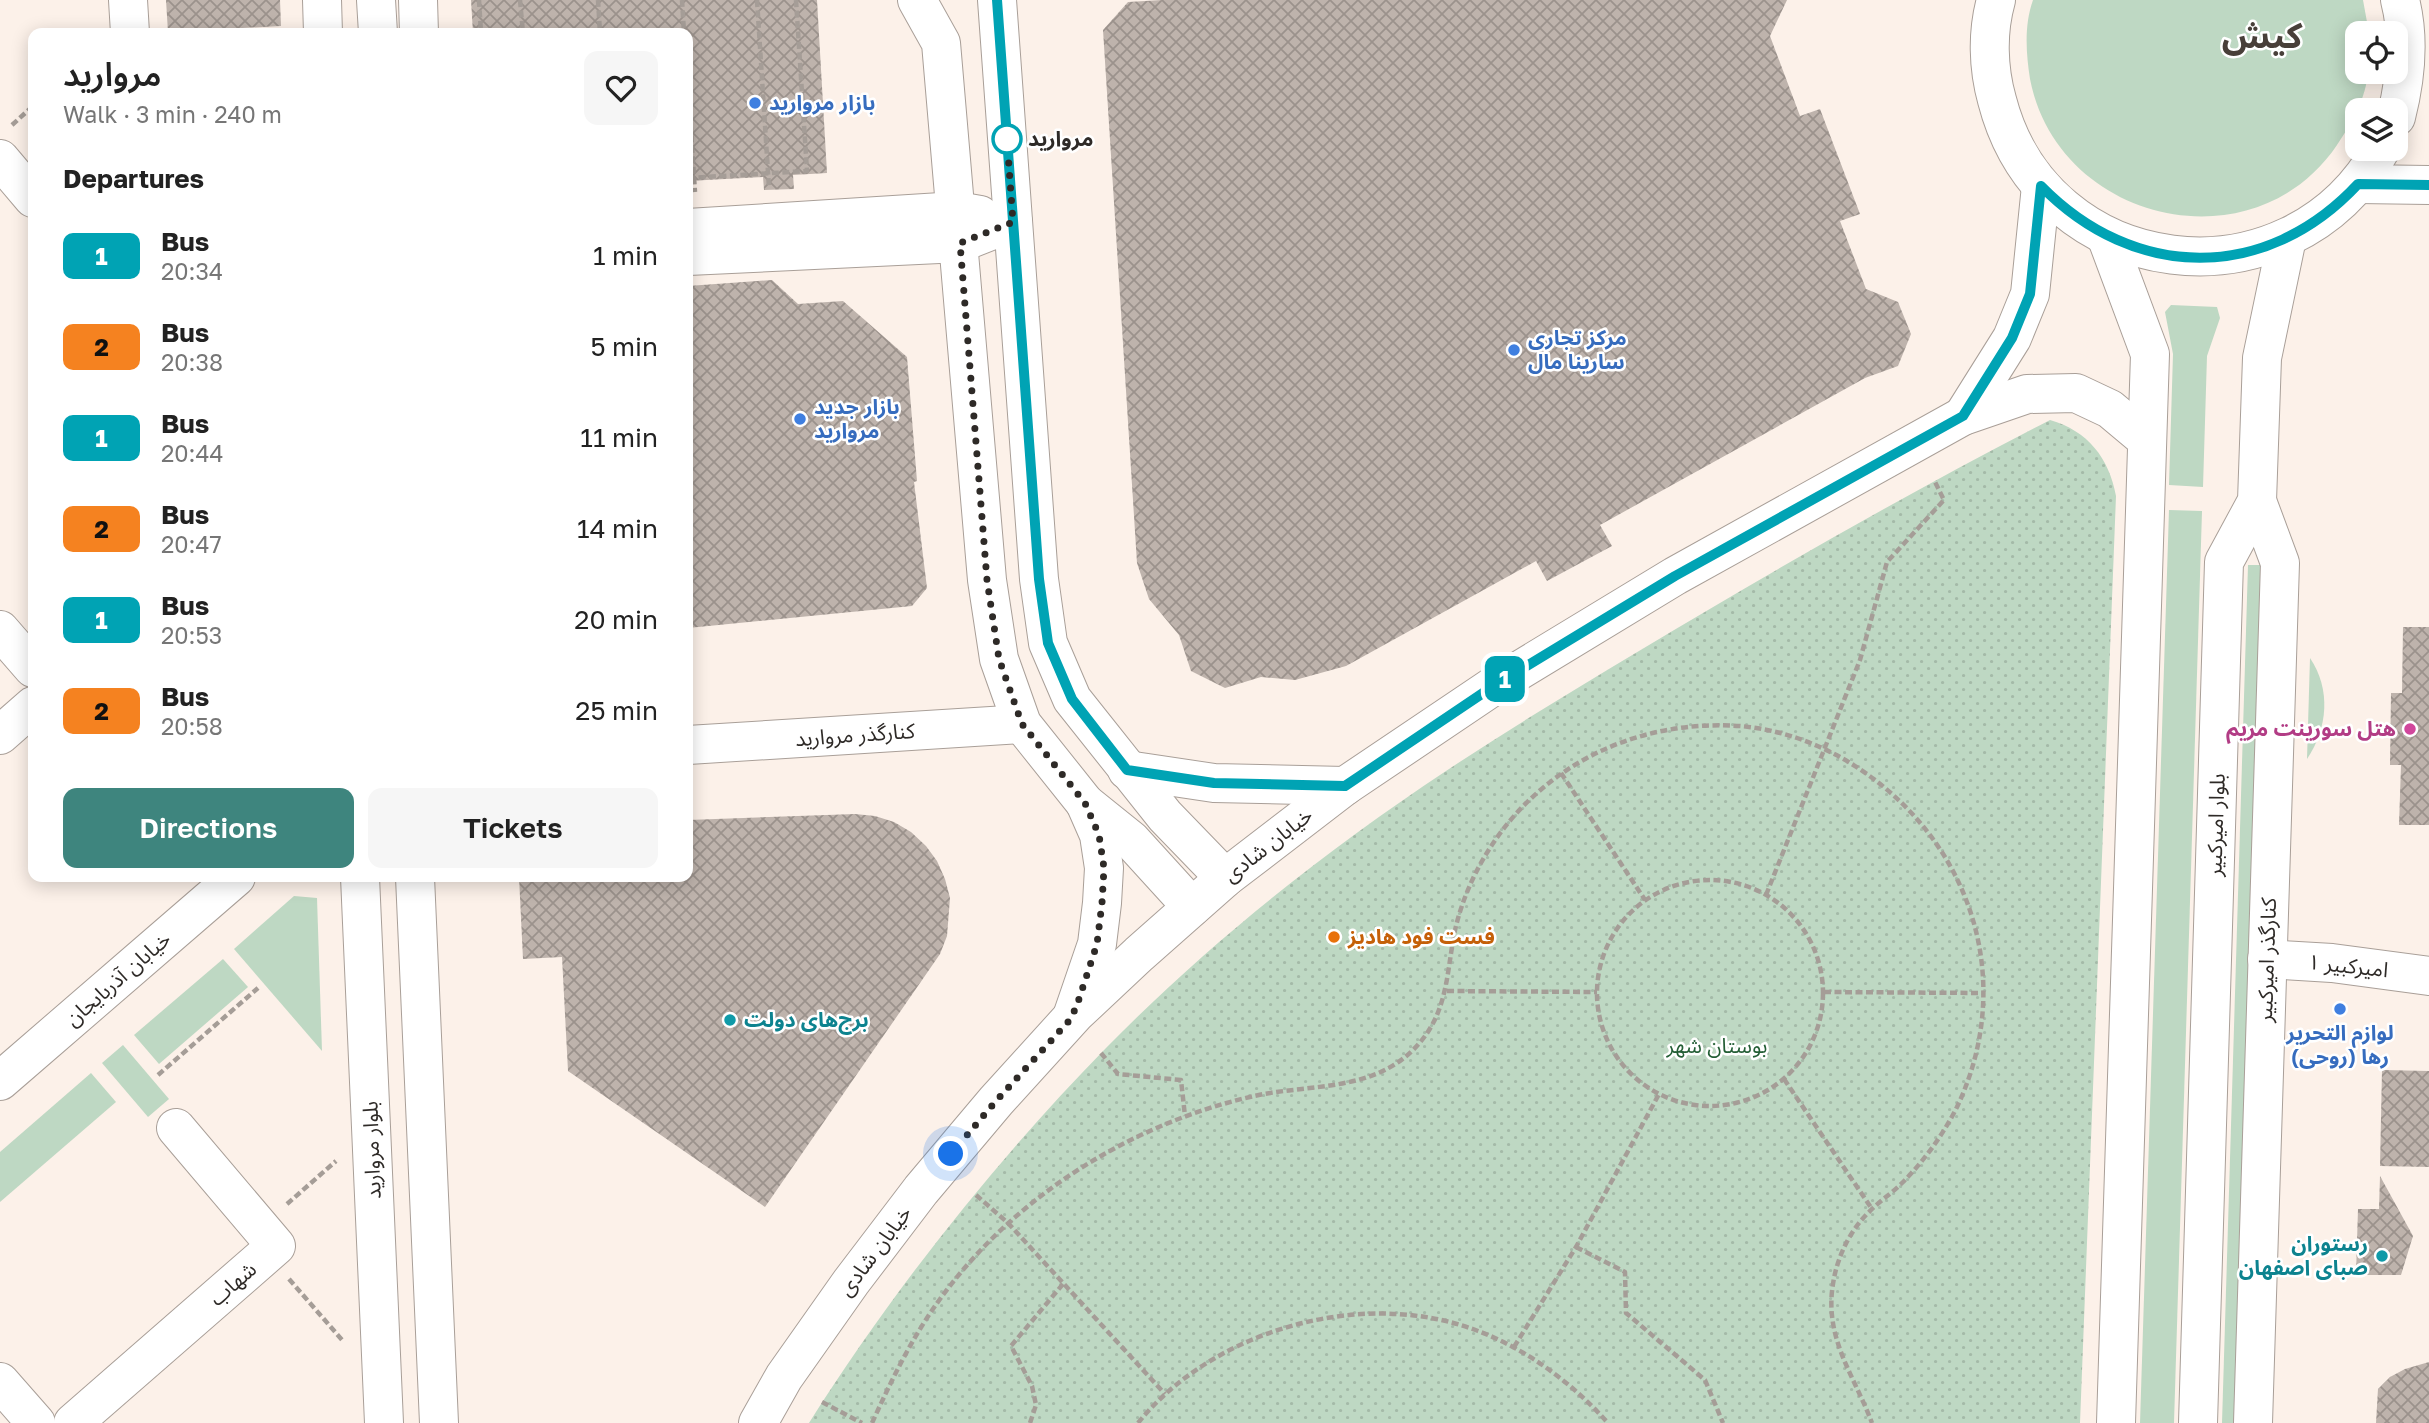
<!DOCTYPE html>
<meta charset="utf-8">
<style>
:root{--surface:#fff;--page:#f6f6f6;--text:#222;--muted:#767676;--accent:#3e857e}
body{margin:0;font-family:"Golos Text","Noto Sans Arabic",sans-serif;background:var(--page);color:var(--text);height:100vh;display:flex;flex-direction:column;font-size:26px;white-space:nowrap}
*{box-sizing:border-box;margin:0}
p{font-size:23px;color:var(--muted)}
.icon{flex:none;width:38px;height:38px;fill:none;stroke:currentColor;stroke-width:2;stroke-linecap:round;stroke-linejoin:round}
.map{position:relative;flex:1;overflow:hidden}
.panel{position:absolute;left:28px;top:28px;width:665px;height:854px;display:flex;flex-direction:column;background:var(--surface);border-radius:14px;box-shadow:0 4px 18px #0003}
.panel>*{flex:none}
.badge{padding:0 14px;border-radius:10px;font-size:24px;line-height:46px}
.buttons{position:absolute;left:2345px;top:21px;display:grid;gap:14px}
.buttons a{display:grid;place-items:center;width:63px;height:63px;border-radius:14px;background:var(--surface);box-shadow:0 4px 18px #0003;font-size:35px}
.you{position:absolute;width:35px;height:35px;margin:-18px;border:5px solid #fff;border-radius:50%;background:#1a73e8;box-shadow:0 0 0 10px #1a73e833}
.map>.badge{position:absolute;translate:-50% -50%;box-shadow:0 0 0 4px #fff}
h2{padding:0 35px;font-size:26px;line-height:63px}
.round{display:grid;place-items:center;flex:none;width:74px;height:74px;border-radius:14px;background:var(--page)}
.head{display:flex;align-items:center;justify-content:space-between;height:119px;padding:0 35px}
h1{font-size:33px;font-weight:600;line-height:52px}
.action{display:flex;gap:14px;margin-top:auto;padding:14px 35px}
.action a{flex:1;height:80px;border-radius:14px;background:var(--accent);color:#fff;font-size:28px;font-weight:600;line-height:80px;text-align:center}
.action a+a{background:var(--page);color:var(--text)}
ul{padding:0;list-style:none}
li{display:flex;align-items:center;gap:21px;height:91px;padding:0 35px}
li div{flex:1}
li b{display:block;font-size:26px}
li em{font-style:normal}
li .badge{min-width:77px;font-weight:700;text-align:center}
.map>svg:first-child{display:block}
.grass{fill:#bed8c3}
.park{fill:url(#park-dots)}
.building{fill:url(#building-cross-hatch)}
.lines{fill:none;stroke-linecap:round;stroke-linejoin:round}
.minor-casing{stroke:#a99f98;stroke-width:40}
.major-casing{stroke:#a99f98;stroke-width:40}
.path{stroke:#a59d97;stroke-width:4.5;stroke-dasharray:7 3.5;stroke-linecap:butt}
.minor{stroke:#fff;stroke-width:38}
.major{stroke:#fff;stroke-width:38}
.line-casing{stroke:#fff;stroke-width:16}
.line{stroke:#00a3b4;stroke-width:10}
.walk{stroke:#2e2a27;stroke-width:7;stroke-dasharray:0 12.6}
.shop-dot{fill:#3f7fe0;stroke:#fff;stroke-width:2.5}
.stop-dot{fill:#fff;stroke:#00a3b4;stroke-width:3.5}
.hotel-dot{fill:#d1479c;stroke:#fff;stroke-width:2.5}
.food-dot{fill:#e8710a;stroke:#fff;stroke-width:2.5}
.culture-dot{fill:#0f9aa8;stroke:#fff;stroke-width:2.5}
.labels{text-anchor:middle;stroke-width:5;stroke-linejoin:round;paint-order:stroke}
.shop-label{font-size:21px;font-weight:bold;fill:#366cbe;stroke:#fff;text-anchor:start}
.stop-label{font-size:21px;font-weight:bold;fill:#2e2a27;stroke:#fff;text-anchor:start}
.hotel-label{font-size:21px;font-weight:bold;fill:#b23c85;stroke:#fff;text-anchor:end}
.street-label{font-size:21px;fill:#2e2a27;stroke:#fff}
.food-label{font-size:21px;font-weight:bold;fill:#c56008;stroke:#fff;text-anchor:start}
.culture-label{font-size:21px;font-weight:bold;fill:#0d838f;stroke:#fff;text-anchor:start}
.park-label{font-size:21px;fill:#235e35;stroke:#fff}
.town-label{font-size:35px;font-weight:bold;fill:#483f39;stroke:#fff}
</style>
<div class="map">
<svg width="2429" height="1423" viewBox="0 0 2429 1423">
<defs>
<pattern id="park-dots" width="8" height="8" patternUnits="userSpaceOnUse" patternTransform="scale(1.75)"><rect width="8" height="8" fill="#bed8c3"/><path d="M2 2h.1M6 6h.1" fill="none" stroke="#a4baa8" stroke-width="1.8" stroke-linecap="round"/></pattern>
<pattern id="building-cross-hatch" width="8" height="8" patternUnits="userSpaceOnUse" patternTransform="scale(1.75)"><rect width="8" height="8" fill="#beb3ac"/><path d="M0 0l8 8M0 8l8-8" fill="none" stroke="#9b928c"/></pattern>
</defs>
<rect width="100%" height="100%" fill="#fcf1e9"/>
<g class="grass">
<path d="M2033 0H2363L2369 33H2357V72H2368C2366 98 2352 123 2337 145 2254 268 2058 223 2030 79 2026 53 2024 25 2033 0Z"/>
<path d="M2171 305 2217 307 2220 318 2207 356 2203 487 2169 485 2173 354 2165 312Z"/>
<path d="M2169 510 2202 511 2174 1423H2140Z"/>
<path d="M2248 565H2263L2236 1423H2222Z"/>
<path d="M2310 658C2331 689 2328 728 2307 759Z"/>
<path d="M294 896 317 898 322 1051 234 949Z"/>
<path d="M223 959 248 987 159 1064 134 1035Z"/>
<path d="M123 1045 169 1099 148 1117 102 1063Z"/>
<path d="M91 1073 116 1102 0 1202V1152Z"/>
</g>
<path class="park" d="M2050 420C2088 431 2109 458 2116 496L2080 1423H809C893 1290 996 1160 1106 1048 1208 944 1325 851 1446 771 1509 729 1574 690 1639 651 1774 570 1910 492 2050 420Z"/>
<g class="building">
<path d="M166 0H280L281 26 168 32Z"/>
<path d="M471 0H817L827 173 793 175 794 189 764 190 763 177 688 181V33H473Z"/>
<path d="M1162 0H1787L1770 36 1800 116 1820 109 1860 214 1840 221 1866 289 1898 302 1911 334 1898 366 1865 378 1600 525 1612 546 1547 581 1536 561 1346 666 1295 680 1261 677 1225 688 1191 671 1179 635 1149 599 1137 563 1103 30 1128 2Z"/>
<path d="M772 280 798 304 843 301 907 357 917 481 914 482 927 588 912 606 688 628V286Z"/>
<path d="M2403 627H2429V825H2399L2401 765H2390L2391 693H2402Z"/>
<path d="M855 814 875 816 894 822 911 832 926 846 937 861 945 879 950 898 947 936 940 954 929 970 765 1207 568 1071 562 957 523 959 519 877H688V820Z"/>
<path d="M2382 1070 2429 1071V1167L2380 1166Z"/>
<path d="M2380 1176 2413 1236 2401 1275H2356L2358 1209H2379Z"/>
<path d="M2429 1362V1423H2376L2378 1389 2390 1377 2405 1369Z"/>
</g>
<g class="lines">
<defs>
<g id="minor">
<path d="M128 0 130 33"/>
<path d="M322 0 323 33"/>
<path d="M376 0 378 33"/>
<path d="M418 0 419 33"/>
<path d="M917 0 941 43 987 580 999 659 1022 724 1085 803 1131 840 1192 907"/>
<path d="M997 0 1039 579 1048 643 1072 699 1165 816 1225 878"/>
<path d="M0 159 33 198"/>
<path d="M688 228 957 211 980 215"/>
<path d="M688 256 960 243 1013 222"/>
<path d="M1963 416 2012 338 2030 294 2041 186"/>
<path d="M0 630 33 668"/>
<path d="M0 735 33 706"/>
<path d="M688 745 1022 724"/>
<path d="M1127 770 1214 783 1345 786"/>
<path d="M360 877 384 1423"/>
<path d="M415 877 439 1423"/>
<path d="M2267 959 2332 963 2429 976"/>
<path d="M1073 1014 1097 944 1102 903 1104 868 1099 835 1085 803"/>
<path d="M0 1081 236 877"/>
<path d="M0 1382 36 1423"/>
<path d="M73 1423 276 1246 176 1128"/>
<path d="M758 1423 784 1377 851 1282 921 1190 996 1101 1075 1014 1139 954 1225 878 1345 786 1492 687 1675 576 1963 416 2027 394 2076 393 2110 409 2147 440"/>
<path d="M2253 1423 2280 563 2257 501"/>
</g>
<g id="major">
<path d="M1996 0C1987 32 1988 68 1997 100 2044 283 2289 313 2381 149"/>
<path d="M2396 117C2406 78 2410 39 2400 0"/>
<path d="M2358 184 2429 185"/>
<path d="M2106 236 2150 354 2116 1423"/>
<path d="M2198 1423 2224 562 2257 501 2262 358 2287 238"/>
</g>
</defs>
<use href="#minor" class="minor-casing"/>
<use href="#major" class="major-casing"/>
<g class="path">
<path d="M479 0 481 33"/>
<path d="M520 0 523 33"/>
<path d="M598 0 600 33"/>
<path d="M682 0 684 33"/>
<path d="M757 0 769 188"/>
<path d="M688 83 695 192"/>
<path d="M12 125 33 106"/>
<path d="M2349 129 2357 111"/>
<path d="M688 178 807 171 796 0"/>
<path d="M1561 773 1645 900"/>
<circle cx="1710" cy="993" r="113"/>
<path d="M1766 895 1860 660 1887 562 1944 500 1934 480"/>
<path d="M1447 991 1597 992"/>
<path d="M1824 992 1983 993"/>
<path d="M1101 1053 1118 1074 1181 1080 1185 1116"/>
<path d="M158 1075 258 988"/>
<path d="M1784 1079 1872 1209"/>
<path d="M976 1195 1008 1223 1165 1394"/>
<path d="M287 1204 336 1161"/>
<path d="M1576 1247 1625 1272 1626 1313 1705 1380 1723 1423"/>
<path d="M289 1279 343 1341"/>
<path d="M1514 1347 1576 1247 1659 1094"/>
<path d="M822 1402 862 1423"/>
<path d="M872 1423C888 1388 904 1354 925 1321 999 1206 1122 1126 1254 1096 1308 1084 1369 1092 1412 1051 1447 1017 1446 979 1454 935 1465 881 1496 829 1537 793 1593 743 1666 721 1740 726 1775 729 1809 740 1840 757 1966 828 2020 974 1957 1107 1943 1135 1924 1161 1902 1183 1892 1193 1880 1201 1870 1211 1850 1230 1837 1257 1833 1284 1824 1338 1854 1375 1872 1423"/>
<path d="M1030 1423 1036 1405 1032 1386 1011 1346 1063 1284"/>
<path d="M1138 1423C1214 1329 1364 1287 1478 1331 1528 1350 1572 1383 1608 1423"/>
</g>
<use href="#minor" class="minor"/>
<use href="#major" class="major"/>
</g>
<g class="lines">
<defs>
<path id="line" d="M997 0 1039 579 1048 643 1072 699 1127 770 1214 783 1345 786 1492 687 1675 576 1963 416 2012 338 2030 294 2041 186C2134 281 2266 283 2358 184L2429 185"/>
</defs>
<use href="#line" class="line-casing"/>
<use href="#line" class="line"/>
<path class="walk" d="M951 1154 996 1101 1068 1022 1076 1008 1097 944 1102 903 1104 868 1099 835 1085 803 1022 724 999 659 987 580 960 243 1013 222 1007 139"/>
</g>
<g class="shop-dot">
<circle cx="755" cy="103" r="7"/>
<circle cx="1514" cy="350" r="7"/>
<circle cx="800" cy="419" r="7"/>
<circle cx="2340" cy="1009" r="7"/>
</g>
<circle class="stop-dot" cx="1007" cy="139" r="14"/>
<circle class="hotel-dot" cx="2410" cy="729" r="7"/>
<circle class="food-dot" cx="1334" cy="937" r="7"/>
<g class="culture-dot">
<circle cx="730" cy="1020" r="7"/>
<circle cx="2382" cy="1256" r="7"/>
</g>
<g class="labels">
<g class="shop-label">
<text x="769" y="110">بازار مروارید</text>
<text x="1528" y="345">مرکز تجاری<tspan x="1528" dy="24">سارینا مال</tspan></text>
<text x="814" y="414">بازار جدید<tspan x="814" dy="24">مروارید</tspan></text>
<text x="2340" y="1040" text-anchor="middle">لوازم التحریر<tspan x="2340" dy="24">رها (روحی)</tspan></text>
</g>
<g class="stop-label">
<text x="1028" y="146">مروارید</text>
</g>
<g class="hotel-label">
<text x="2396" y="736">هتل سورینت مريم</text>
</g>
<g class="street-label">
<text transform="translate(855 735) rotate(-4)" y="7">کنارگذر مروارید</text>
<text transform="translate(2216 825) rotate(-88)" y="7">بلوار امیرکبیر</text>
<text transform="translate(1268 845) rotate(-38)" y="7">خیابان شادی</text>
<text transform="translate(2267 960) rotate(-88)" y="7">کنارگذر امیرکبیر</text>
<text transform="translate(2348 966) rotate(6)" y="7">امیرکبیر ۱</text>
<text transform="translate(118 979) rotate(-41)" y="7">خیابان آذربایجان</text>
<text transform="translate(372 1150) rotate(-92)" y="7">بلوار مروارید</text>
<text transform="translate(875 1251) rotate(-53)" y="7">خیابان شادی</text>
<text transform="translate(233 1284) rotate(-41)" y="7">شهاب</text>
</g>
<g class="food-label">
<text x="1348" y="944">فست فود هادیز</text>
</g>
<g class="culture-label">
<text x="744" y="1027">برج‌های دولت</text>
<text x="2368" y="1251" text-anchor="end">رستوران<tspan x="2368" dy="24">صبای اصفهان</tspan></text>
</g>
<g class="park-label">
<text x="1717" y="1053">بوستان شهر</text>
</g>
<g class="town-label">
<text x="2262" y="48">كيش</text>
</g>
</g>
</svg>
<div class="buttons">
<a><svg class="icon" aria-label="locate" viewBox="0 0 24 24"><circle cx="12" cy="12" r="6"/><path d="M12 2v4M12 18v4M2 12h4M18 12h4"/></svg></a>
<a><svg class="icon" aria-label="layers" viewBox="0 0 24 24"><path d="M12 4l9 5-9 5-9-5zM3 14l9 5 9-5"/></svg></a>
</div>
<div class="you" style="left:951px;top:1154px"></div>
<b class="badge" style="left:1505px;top:679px;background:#00a3b4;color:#fff">1</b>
<section class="panel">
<div class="head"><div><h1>مروارید</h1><p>Walk · 3 min · 240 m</p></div><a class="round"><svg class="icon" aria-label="heart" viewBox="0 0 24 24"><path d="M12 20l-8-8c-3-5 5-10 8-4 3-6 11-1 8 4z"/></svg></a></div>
<h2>Departures</h2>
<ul>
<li><span class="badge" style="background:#00a3b4;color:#fff">1</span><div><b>Bus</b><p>20:34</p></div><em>1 min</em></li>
<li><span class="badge" style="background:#f58220;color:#111">2</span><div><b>Bus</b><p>20:38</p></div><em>5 min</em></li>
<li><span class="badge" style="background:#00a3b4;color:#fff">1</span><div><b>Bus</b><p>20:44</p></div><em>11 min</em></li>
<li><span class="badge" style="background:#f58220;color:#111">2</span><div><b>Bus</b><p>20:47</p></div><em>14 min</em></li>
<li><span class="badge" style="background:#00a3b4;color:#fff">1</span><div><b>Bus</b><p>20:53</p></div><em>20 min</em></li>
<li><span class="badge" style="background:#f58220;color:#111">2</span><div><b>Bus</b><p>20:58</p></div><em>25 min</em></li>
</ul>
<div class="action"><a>Directions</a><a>Tickets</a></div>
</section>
</div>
